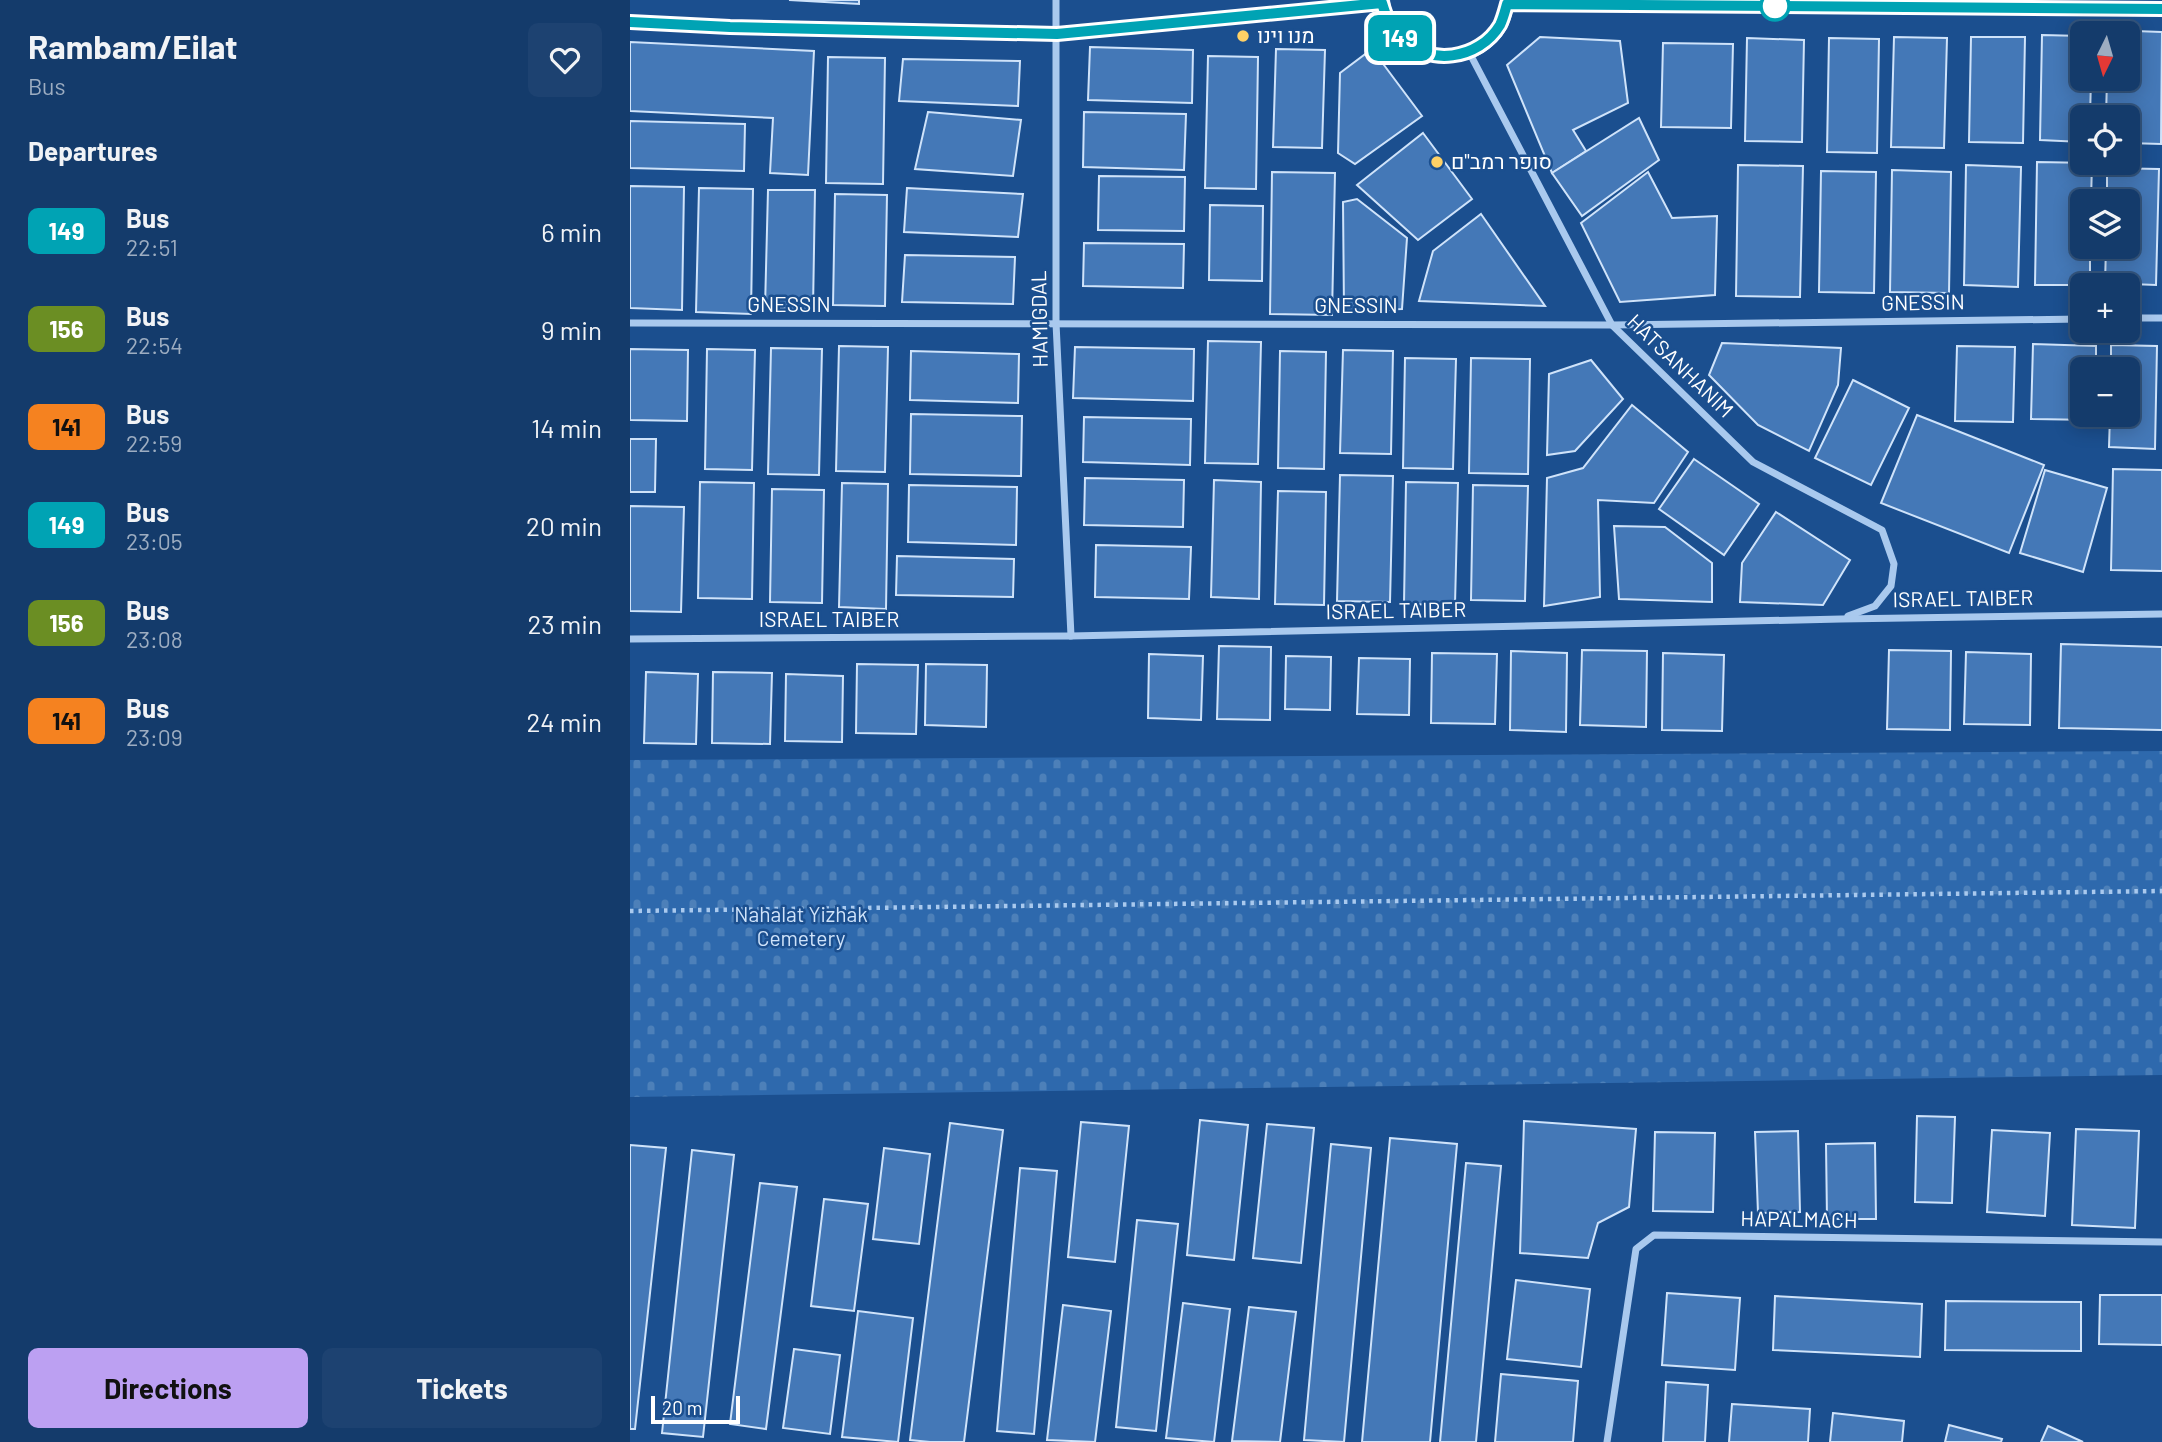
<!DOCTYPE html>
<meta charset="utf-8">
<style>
:root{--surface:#143b6b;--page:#1d4271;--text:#f1f3f6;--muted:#9dadc1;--line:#33557e;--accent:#bca0f2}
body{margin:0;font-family:Barlow,Heebo,sans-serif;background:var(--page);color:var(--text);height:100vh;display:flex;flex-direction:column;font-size:26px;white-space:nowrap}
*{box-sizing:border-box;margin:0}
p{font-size:23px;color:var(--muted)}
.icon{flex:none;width:38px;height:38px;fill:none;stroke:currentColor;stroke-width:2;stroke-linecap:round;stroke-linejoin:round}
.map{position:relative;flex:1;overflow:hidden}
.sheet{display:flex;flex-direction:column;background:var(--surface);width:630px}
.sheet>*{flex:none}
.badge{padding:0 14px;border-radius:10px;font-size:24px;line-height:46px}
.needle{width:46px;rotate:185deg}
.buttons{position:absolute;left:1440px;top:21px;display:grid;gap:14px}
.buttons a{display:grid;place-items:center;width:70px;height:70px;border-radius:10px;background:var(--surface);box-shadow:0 4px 18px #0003,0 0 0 2px var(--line);font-size:35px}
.scale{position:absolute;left:21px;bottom:18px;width:89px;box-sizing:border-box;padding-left:7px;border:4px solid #fff;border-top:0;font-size:19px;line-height:24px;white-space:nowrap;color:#fff;-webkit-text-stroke:5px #1b4f8f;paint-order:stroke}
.map>.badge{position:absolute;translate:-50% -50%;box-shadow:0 0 0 4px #fff}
h2{padding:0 28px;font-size:26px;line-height:63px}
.round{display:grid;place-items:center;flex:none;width:74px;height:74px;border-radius:10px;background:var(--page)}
.summary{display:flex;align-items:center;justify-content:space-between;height:119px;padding:0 28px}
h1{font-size:33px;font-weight:700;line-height:52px}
.primary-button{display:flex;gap:14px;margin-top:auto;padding:14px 28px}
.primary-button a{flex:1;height:80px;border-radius:10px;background:var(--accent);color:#111;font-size:28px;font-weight:700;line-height:80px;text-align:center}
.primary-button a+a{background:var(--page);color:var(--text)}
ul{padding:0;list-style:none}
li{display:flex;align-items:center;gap:21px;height:98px;padding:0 28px}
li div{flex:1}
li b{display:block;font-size:26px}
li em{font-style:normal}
li .badge{min-width:77px;font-weight:700;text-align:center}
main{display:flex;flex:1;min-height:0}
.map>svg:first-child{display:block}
.cemetery{fill:url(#cemetery-stones)}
.building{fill:#4478b7;stroke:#cfe3fa;stroke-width:2}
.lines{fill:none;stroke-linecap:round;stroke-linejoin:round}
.path{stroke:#a9c9ee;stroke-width:4.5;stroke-dasharray:3.5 5;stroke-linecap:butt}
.street{stroke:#a9c9ee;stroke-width:7}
.secondary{stroke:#d6e6fa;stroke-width:14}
.line-casing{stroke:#fff;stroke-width:16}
.line{stroke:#00a3b4;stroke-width:10}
.stop-dot{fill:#fff;stroke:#00a3b4;stroke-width:3.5}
.poi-dot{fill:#ffd166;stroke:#1b4f8f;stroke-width:2.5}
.labels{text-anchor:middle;stroke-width:5;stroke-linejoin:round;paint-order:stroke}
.poi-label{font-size:21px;fill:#fff;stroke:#1b4f8f;text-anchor:start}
.street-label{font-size:21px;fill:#fff;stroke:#1b4f8f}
.park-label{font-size:21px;fill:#cfe3fa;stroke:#1b4f8f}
</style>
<main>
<section class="sheet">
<div class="summary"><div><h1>Rambam/Eilat</h1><p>Bus</p></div><a class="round"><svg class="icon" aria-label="heart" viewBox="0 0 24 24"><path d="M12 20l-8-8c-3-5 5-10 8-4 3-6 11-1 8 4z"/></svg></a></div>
<h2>Departures</h2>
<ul>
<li><span class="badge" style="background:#00a3b4;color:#fff">149</span><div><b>Bus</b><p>22:51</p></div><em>6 min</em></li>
<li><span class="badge" style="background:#6b8e23;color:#fff">156</span><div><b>Bus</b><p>22:54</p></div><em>9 min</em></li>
<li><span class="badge" style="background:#f58220;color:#111">141</span><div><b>Bus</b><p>22:59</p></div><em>14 min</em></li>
<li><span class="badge" style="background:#00a3b4;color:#fff">149</span><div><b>Bus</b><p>23:05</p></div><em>20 min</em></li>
<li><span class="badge" style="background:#6b8e23;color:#fff">156</span><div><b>Bus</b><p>23:08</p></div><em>23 min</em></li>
<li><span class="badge" style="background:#f58220;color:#111">141</span><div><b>Bus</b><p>23:09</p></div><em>24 min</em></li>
</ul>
<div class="primary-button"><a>Directions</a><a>Tickets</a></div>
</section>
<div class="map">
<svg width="1532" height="1442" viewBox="0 0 1532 1442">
<defs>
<pattern id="cemetery-stones" width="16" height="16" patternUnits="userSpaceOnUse" patternTransform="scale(1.75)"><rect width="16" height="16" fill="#2e69ad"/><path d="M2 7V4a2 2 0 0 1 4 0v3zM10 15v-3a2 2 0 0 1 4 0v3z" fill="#4d80b9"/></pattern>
</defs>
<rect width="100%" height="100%" fill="#1b4f8f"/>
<path class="cemetery" d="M1532 751V1075L0 1097V760Z"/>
<g class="building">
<path d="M159 0H229V4Z"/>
<path d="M1478 30 1532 32 1531 144 1498 143V117H1476L1477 79H1498V33H1478Z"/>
<path d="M1412 35 1452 36V79H1461L1460 117H1452V142L1410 140Z"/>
<path d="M910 37 990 41 998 103 943 130 956 151 922 173 877 65Z"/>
<path d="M1264 37 1317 38 1314 148 1261 147Z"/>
<path d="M1341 37H1395L1393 143 1339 142Z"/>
<path d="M1117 38 1174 40 1172 142 1115 141Z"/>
<path d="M1199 38 1249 39 1247 153 1197 152Z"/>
<path d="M0 42 184 51 178 175 140 173 143 118 0 111Z"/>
<path d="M1033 43 1103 44 1101 128 1031 127Z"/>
<path d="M460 47 563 50 562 103 458 100Z"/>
<path d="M646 49 695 50 692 148 643 147Z"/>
<path d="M742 49 792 116 725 164 708 153 710 73Z"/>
<path d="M578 56 628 57 626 189 575 188Z"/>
<path d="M198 57 255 58 253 184 196 183Z"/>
<path d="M273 59 390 61 388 106 269 101Z"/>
<path d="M298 112 391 120 383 176 285 169Z"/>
<path d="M454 112 556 114 554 170 453 167Z"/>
<path d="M1009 118 1029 160 952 216 922 173Z"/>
<path d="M0 121 115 124 114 171 0 168Z"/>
<path d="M793 133 842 199 788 240 727 185Z"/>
<path d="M1407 162 1462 163 1461 201H1452V247H1460V285H1405Z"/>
<path d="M1108 165 1173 166 1170 297 1106 296Z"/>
<path d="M1336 165 1391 167 1388 287 1334 285Z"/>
<path d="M1477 168 1529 169 1526 285 1475 283 1476 247H1498V201H1477Z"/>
<path d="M1262 170 1321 172 1319 293 1260 292Z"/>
<path d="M1191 171 1246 172 1244 293 1189 292Z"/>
<path d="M642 172 705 173 702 315 640 314Z"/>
<path d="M1018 172 1042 218 1087 216 1085 295 990 302 951 223Z"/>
<path d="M469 176 555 177 554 231 468 230Z"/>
<path d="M0 186 54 187 52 310 0 308Z"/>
<path d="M69 188 123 189 121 314 66 312Z"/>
<path d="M277 188 393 194 388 237 274 232Z"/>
<path d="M138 190H185L183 309 135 308Z"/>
<path d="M205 194 257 195 255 306 203 305Z"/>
<path d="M727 199 777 238 772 309 714 311 713 202Z"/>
<path d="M580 205 633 206 632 281 579 280Z"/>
<path d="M851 214 915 306 789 301 803 251Z"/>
<path d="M454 243 554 244 553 288 453 286Z"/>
<path d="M275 255 385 257 383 304 272 302Z"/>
<path d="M578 341 631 342 628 464 575 463Z"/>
<path d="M1092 343 1211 348 1208 385 1179 451 1128 425 1079 375Z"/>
<path d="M1403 344 1466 346V369H1452V415H1464V420L1401 419Z"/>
<path d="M1481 345 1527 346 1525 449 1479 447 1480 415H1498V369H1481Z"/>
<path d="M209 346 258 347 255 472 206 471Z"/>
<path d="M1327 346 1385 347 1383 422 1325 421Z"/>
<path d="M445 347 564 349 563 401 443 398Z"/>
<path d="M141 348 192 349 189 475 138 474Z"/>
<path d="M0 349 58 350 57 421 0 420Z"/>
<path d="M77 349 125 350 122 470 75 469Z"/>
<path d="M713 350 763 351 761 454 710 453Z"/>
<path d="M281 351 389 354 388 403 280 400Z"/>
<path d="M650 351 696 352 694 469 648 468Z"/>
<path d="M775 358 826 359 823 469 773 468Z"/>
<path d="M841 358 900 359 898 474 839 473Z"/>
<path d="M961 360 993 399 945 451 917 455 919 374Z"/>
<path d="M1223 380 1279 408 1241 485 1185 458Z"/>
<path d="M1002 405 1058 452 1024 503 968 500 970 597 914 606 917 478 953 468Z"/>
<path d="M281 414 392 416 391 476 280 474Z"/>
<path d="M1287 415 1414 465 1379 553 1251 503Z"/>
<path d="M454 417 561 419 560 465 453 462Z"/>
<path d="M0 439H26L25 492H0Z"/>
<path d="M1064 459 1129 504 1094 555 1029 509Z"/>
<path d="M1483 469 1532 470V571L1481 570Z"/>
<path d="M1415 470 1477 488 1453 572 1390 553Z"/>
<path d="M710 475 763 476 760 602 707 601Z"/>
<path d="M455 478 554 480 553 527 454 525Z"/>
<path d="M584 480 631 482 629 599 581 597Z"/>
<path d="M70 482 124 483 122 599 68 598Z"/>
<path d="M776 482 828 483 825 605 774 604Z"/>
<path d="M212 483 258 484 256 609 209 607Z"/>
<path d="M279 485 387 487 386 545 278 542Z"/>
<path d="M843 485 898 486 895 601 841 600Z"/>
<path d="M142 489 194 490 192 603 140 602Z"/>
<path d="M648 491 696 492 694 605 645 604Z"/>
<path d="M0 506 54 507 51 612 0 611Z"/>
<path d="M1146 512 1220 560 1193 605 1110 602 1112 563Z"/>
<path d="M984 526 1035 527 1082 563V602L989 599Z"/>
<path d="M466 545 561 547 559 599 465 597Z"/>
<path d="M267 556 384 559 383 597 266 595Z"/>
<path d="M1431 644 1532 647V730L1429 728Z"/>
<path d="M589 646 641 647 640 720 587 719Z"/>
<path d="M952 650 1017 651 1016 727 950 725Z"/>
<path d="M1259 650 1321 651 1320 730 1257 729Z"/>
<path d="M881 651 937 653 936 732 880 730Z"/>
<path d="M1336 652 1401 654 1400 725 1334 724Z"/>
<path d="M802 653 867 654 865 724 801 723Z"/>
<path d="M1033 653 1094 655 1092 731 1032 730Z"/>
<path d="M519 654 573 656 571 720 518 718Z"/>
<path d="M656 656 701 657 700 710 655 709Z"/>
<path d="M729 658 780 659 779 715 727 714Z"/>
<path d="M227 664 288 665 286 734 226 733Z"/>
<path d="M296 664 357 665 356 727 295 725Z"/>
<path d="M16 672 68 674 66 744 14 743Z"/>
<path d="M83 672 142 673 140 744 82 743Z"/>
<path d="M156 674 213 676 212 742 155 741Z"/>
<path d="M1287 1116 1325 1117 1322 1203 1285 1202Z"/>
<path d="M570 1120 618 1125 604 1260 557 1255Z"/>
<path d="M894 1121 1006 1129 999 1207 968 1223 958 1258 890 1253Z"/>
<path d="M451 1122 499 1126 485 1262 438 1257Z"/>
<path d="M320 1123 373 1130 334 1442H300L280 1440Z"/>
<path d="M637 1124 684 1128 671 1263 623 1258Z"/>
<path d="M1446 1129 1509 1131 1505 1228 1442 1225Z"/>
<path d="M1362 1130 1420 1133 1415 1216 1357 1212Z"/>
<path d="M1168 1131 1170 1212 1128 1213 1125 1132Z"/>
<path d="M1025 1132 1085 1133 1083 1212 1023 1211Z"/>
<path d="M760 1138 827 1144 800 1442H732Z"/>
<path d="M1245 1143 1246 1219H1197L1196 1144Z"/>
<path d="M701 1144 741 1148 714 1442 674 1440Z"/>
<path d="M0 1145 36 1148 5 1429H0Z"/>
<path d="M254 1148 300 1154 289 1244 243 1239Z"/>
<path d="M62 1150 104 1155 73 1437 32 1433Z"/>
<path d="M836 1163 871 1166 846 1442H810Z"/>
<path d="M390 1168 427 1171 404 1434 367 1431Z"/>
<path d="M130 1183 167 1187 136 1429 100 1424Z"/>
<path d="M194 1199 238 1204 224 1311 181 1306Z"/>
<path d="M507 1220 548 1224 526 1431 486 1427Z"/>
<path d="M886 1280 960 1289 951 1367 877 1359Z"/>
<path d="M1037 1293 1110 1298 1105 1370 1032 1365Z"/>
<path d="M1470 1295H1532V1345L1469 1344Z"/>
<path d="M1145 1296 1292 1304 1290 1357 1143 1350Z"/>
<path d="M1316 1301 1451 1302V1351L1315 1350Z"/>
<path d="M553 1303 600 1309 584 1442 536 1438Z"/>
<path d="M433 1305 481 1311 465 1442 417 1440Z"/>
<path d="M619 1307 666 1312 650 1442 602 1441Z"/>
<path d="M228 1311 283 1318 268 1442 212 1437Z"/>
<path d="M164 1349 210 1355 200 1434 153 1428Z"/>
<path d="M871 1374 948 1381 943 1442H865Z"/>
<path d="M1036 1382 1078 1385 1075 1442H1033Z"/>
<path d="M1102 1404 1180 1409 1178 1442H1099Z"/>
<path d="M1203 1413 1274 1421 1272 1442H1200Z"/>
<path d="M1319 1425 1372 1439 1371 1442H1315Z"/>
<path d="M1418 1426 1453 1442H1411Z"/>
</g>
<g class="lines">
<path class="path" d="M0 911 1532 891"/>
<g class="street">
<path d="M426 0V323L441 636"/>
<path d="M839 52 982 325 1123 462 1252 530 1264 564 1261 586 1245 606 1218 616"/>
<path d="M1498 318H1532"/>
<path d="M0 323 982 325 1452 319"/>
<path d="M0 639 441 636 1211 619 1532 614"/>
<path d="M977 1442 1006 1249 1024 1235 1532 1242"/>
</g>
<g class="secondary">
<path d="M753 0C759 76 874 73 877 0"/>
<path d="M877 4 1532 9"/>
<path d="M0 22 100 27 427 34 752 3"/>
</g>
</g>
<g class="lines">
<defs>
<path id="line" d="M0 22 100 27 427 34 752 3C756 16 760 28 769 37 798 67 849 60 870 25 873 19 875 11 877 4L1532 9"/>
</defs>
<use href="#line" class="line-casing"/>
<use href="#line" class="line"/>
</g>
<circle class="stop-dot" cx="1145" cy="6" r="14"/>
<g class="poi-dot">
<circle cx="613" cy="36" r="7"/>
<circle cx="807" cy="162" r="7"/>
</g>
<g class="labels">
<g class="poi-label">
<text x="627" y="43">מנו וינו</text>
<text x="821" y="169">סופר רמב"ם</text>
</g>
<g class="street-label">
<text transform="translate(1293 303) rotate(-1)" y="7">GNESSIN</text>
<text x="159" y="312">GNESSIN</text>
<text x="726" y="313">GNESSIN</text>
<text transform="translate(410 319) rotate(-91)" y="7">HAMIGDAL</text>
<text transform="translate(1050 366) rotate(44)" y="7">HATSANHANIM</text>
<text transform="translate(1333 599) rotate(-1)" y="7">ISRAEL TAIBER</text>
<text transform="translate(766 611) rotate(-1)" y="7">ISRAEL TAIBER</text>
<text x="199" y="627">ISRAEL TAIBER</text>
<text transform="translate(1169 1220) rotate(1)" y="7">HAPALMACH</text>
</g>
<g class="park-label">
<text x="171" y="922">Nahalat Yizhak<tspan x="171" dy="24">Cemetery</tspan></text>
</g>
</g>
</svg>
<div class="buttons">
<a><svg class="needle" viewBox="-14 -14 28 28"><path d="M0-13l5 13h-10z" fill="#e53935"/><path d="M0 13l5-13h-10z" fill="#9dadc1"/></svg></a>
<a><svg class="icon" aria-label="locate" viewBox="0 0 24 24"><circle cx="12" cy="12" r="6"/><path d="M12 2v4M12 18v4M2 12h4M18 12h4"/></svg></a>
<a><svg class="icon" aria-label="layers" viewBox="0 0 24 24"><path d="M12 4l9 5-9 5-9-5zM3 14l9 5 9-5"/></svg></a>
<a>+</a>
<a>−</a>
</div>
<div class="scale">20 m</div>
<b class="badge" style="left:770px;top:38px;background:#00a3b4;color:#fff">149</b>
</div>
</main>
